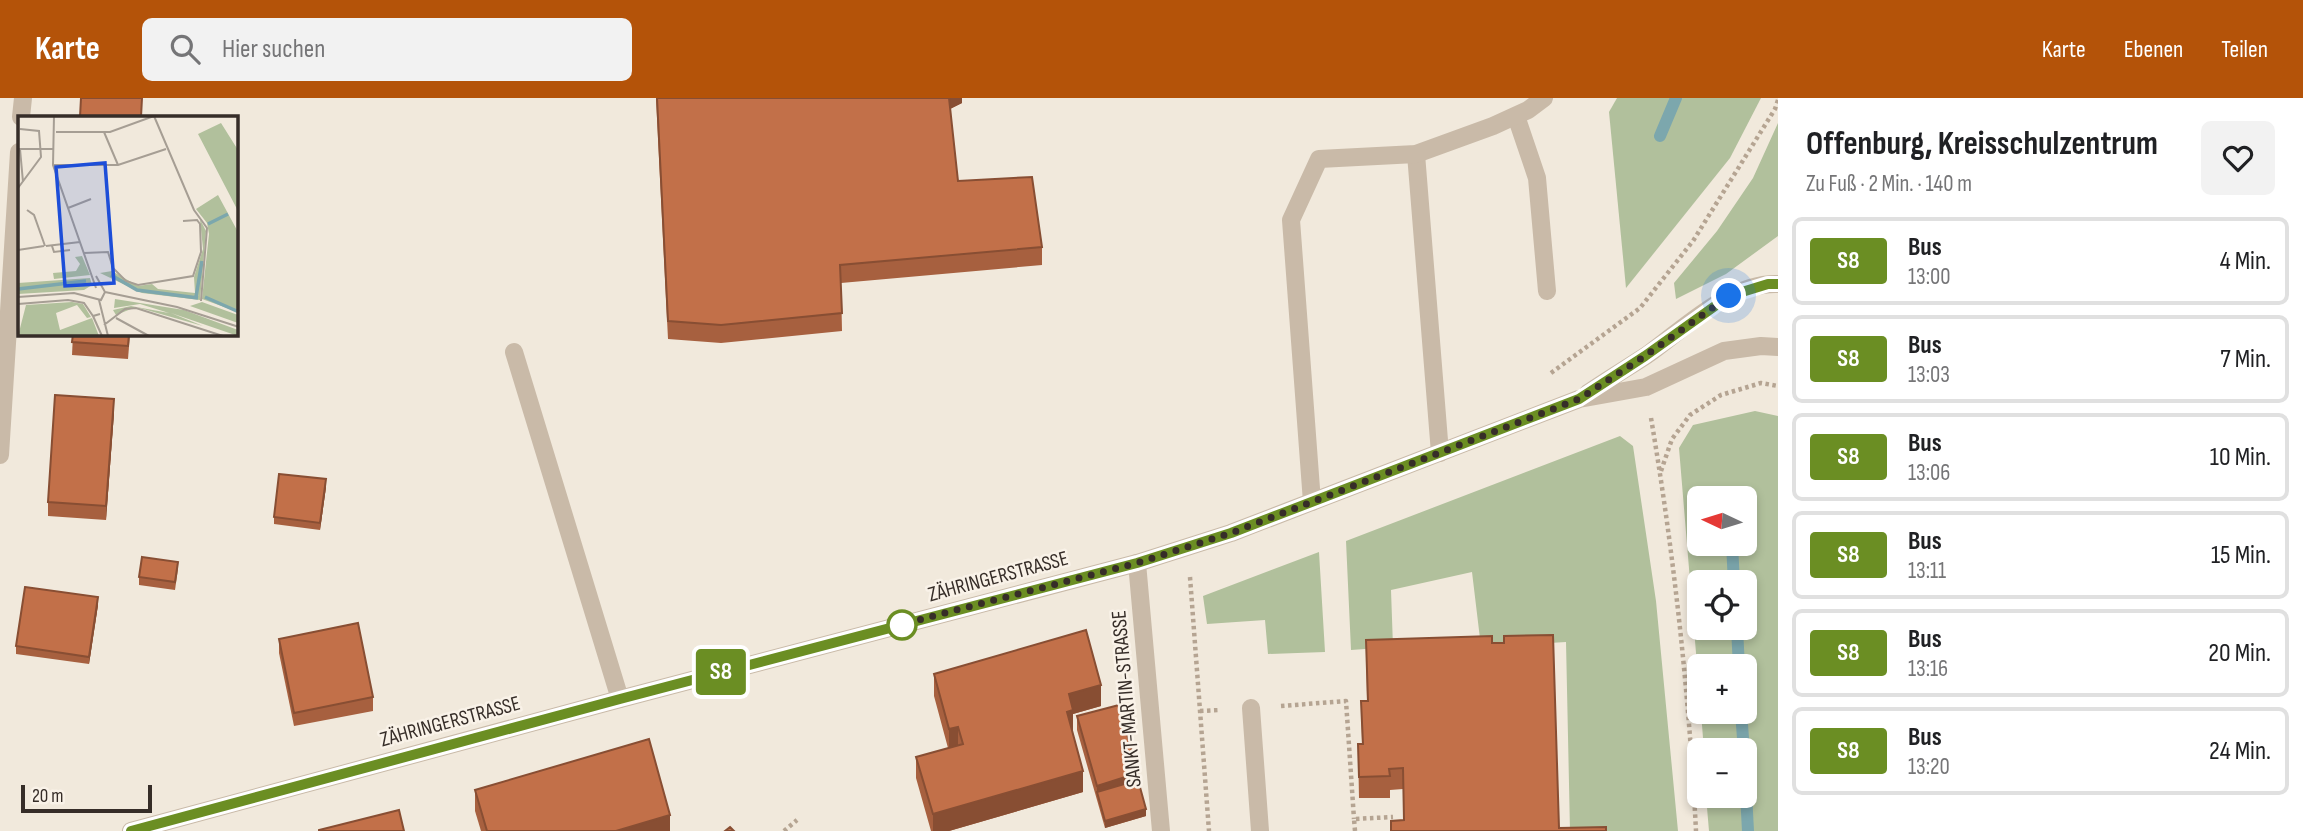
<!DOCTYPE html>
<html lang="de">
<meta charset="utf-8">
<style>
:root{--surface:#fff;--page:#f2f2f2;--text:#202124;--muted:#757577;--line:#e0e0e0;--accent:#b45309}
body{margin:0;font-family:"Sofia Sans Condensed",sans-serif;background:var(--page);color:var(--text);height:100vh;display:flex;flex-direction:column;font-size:26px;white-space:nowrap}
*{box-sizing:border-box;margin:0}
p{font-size:23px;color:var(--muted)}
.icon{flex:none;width:38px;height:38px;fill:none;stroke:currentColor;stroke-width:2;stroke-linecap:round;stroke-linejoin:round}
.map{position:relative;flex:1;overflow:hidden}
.drawer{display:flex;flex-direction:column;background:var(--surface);width:525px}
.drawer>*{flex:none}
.badge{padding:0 14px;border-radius:5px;font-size:24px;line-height:46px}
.needle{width:46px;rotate:274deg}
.controls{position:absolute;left:1687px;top:388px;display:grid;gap:14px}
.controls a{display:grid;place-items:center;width:70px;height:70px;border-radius:10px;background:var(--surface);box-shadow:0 4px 10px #0003;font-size:35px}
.scale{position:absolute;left:21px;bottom:18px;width:131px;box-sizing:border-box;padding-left:7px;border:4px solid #362d28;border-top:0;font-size:19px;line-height:24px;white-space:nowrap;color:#362d28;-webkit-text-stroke:5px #f9f2e8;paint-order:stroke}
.you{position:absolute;width:35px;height:35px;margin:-18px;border:5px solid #fff;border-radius:50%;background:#1a73e8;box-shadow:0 0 0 10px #1a73e833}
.map>.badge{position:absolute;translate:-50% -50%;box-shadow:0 0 0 4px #fff}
.round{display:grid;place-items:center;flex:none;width:74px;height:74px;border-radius:10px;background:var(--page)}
.head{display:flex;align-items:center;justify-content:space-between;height:119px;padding:0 28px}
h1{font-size:33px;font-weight:700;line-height:52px}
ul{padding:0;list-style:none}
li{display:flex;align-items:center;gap:21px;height:88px;margin:0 14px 10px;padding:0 14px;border:4px solid var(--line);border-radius:10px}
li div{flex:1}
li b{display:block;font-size:26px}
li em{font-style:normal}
li .badge{min-width:77px;font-weight:700;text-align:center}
header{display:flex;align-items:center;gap:42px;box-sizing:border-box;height:98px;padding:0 35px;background:var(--accent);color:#fff}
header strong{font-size:33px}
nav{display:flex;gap:38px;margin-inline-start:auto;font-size:24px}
.search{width:490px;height:63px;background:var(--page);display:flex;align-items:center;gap:18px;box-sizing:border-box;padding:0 24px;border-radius:10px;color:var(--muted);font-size:26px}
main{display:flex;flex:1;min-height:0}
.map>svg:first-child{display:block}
.green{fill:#b1c09c;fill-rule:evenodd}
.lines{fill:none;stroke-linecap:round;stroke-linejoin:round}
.stream{stroke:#7ca7ad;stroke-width:12}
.path{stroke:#b5a492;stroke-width:4.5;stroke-dasharray:3.5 3.5;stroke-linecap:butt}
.lane{stroke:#c9baa8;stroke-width:18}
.street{stroke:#c9baa8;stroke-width:18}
.wall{fill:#a7603f}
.shaded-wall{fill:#884e33}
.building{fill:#c27049;stroke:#884e33;stroke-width:2}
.line-casing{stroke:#fff;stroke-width:16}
.line{stroke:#6b8e23;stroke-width:10}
.walk{stroke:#362d28;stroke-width:7;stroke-dasharray:0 12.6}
.stop-dot{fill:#fff;stroke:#6b8e23;stroke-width:3.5}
.labels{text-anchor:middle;stroke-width:5;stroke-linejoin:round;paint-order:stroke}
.street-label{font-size:21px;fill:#362d28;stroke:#f9f2e8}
.inset-river{fill:none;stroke:#7ca7ad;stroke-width:3.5}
.inset-road{fill:none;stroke:#a69e94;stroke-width:2}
.view{fill:#1d4ed8;fill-opacity:0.15;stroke:#1d4ed8;stroke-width:3.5}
.inset-edge{fill:none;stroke:#362d28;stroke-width:3.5}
</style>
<header>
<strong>Karte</strong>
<div class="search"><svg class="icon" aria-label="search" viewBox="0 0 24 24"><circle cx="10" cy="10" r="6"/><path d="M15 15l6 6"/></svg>Hier suchen</div>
<nav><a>Karte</a><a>Ebenen</a><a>Teilen</a></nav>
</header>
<main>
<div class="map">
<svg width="1778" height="733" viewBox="0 0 1778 733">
<rect width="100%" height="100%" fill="#f1e9dc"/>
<g class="green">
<path d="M1617 0H1761L1730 60 1626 190 1609 14Z"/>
<path d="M1778 25V138L1726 176 1676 201 1674 185 1717 133 1753 80Z"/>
<path d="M1755 313 1778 318V733H1709L1706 698H1745V653H1704L1701 614H1745V569H1699V591L1679 350 1693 327ZM1699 401H1745V446H1699ZM1699 485H1745V530H1699Z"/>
<path d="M1620 338 1633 348 1656 503 1678 733H1570L1566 544 1481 549 1472 474 1391 492 1393 549 1351 552 1346 443Z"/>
<path d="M1319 454 1325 554 1268 556 1265 522 1207 526 1203 498Z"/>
</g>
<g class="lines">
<g class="stream">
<path d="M1660 38 1676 0"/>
<path d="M1732 446 1734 485"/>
<path d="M1737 530 1739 569"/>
<path d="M1741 614 1744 653"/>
<path d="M1745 676 1748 733"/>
</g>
<g class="path">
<path d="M1551 275 1640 210 1693 143 1775 11 1778 2"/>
<path d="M1651 320C1674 456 1689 595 1696 733"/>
<path d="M1661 373 1672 341 1690 317 1721 297 1761 285 1778 288"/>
<path d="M1190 479 1209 733"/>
<path d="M1281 608 1346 603 1354 721"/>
<path d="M1200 613 1220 612"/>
<path d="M784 733 797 722"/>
<path d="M1355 733 1354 721 1393 719"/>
</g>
<g class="lane">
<path d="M1516 18 1537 80 1547 193"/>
<path d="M1416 56 1440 355"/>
<path d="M514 254 620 601"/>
<path d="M1312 404 1291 122 1319 61 1416 56 1493 28 1528 12 1544 0"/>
<path d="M1251 610 1260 733"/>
</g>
<g class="street">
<path d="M21 19 23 0"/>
<path d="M1588 295C1607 282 1627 270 1647 257 1684 231 1730 184 1778 186"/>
<path d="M0 357 19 54"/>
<path d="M1137 465 1161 733"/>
<path d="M131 733 620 601 1137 465 1231 435 1579 301 1646 289 1724 253 1761 248 1778 249"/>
</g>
</g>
<g class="wall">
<path d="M656 0H962V5L950 11 958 83 1042 149V167L841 185 842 233 721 245 668 241Z"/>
<path d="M73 236H130L128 261 72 257Z"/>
<path d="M114 315 106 422 48 418V404Z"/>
<path d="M326 389 320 432 274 426V419Z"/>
<path d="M178 471 175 492 139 487V479Z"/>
<path d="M98 507 89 566 16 556V548Z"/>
<path d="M279 541 373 599V613L294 628 279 555Z"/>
<path d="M1366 542 1492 545 1559 730 1606 733 1404 722 1403 691 1390 692V700H1359L1358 646H1362L1361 603H1367Z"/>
<path d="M934 576 1101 608 1073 616V633L1072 634 1083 694 949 733H931L916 680V659L948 650 934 598Z"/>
<path d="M1077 618 1138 682 1146 718 1105 730 1077 632Z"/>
<path d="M475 692 670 733H481L475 713Z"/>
</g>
<g class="shaded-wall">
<path d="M948 0H962V5L948 12Z"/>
<path d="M114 301V315L106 422V408Z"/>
<path d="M326 381V389L320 432V425Z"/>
<path d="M98 499V507L89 566V559Z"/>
<path d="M1101 587V608L1073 616V633L1067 635V614L1069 596Z"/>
<path d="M958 629V650L949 652V631Z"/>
<path d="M1083 673V694L949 733H933V716Z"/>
<path d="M1138 675V689L1097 694V688Z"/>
<path d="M1146 711V718L1105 730V723Z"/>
<path d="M670 717V733H616Z"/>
</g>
<g class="building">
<path d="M81 0H142L141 19H80Z"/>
<path d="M657 0H949L958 83 1032 79 1042 149 840 167 842 215 721 227 668 223Z"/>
<path d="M73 236H129L128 248 72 244Z"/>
<path d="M55 297 114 301 106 408 48 404Z"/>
<path d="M279 376 326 381 320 425 274 419Z"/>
<path d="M142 459 178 464 175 484 139 479Z"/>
<path d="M25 489 98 499 89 559 16 548Z"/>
<path d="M358 525 373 599 294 615 279 541Z"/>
<path d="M1086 532 1101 587 1069 596 1073 612 1067 614 1083 673 933 716 916 659 963 646 958 629 949 631 934 576Z"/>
<path d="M1553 537 1559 730 1606 729V733H1391V723L1404 722 1403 670 1389 671 1390 678 1359 679 1358 646H1363L1361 603H1368L1366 542 1492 538V545H1504V538Z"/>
<path d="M1119 607 1138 675 1097 688 1077 618Z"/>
<path d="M649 641 670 717 616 733H487L475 692Z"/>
<path d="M1138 682 1146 711 1105 723 1097 694Z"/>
<path d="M399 712 404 733H319V732Z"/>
<path d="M730 729 734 733H725Z"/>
</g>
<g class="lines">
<defs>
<path id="line" d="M131 733 620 601 1137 465 1231 435 1579 301 1645 258 1729 198 1768 186H1778"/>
</defs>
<use href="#line" class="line-casing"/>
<use href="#line" class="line"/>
<path class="walk" d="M902 527H899L1137 465 1231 435 1579 301 1645 258 1729 198"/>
</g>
<circle class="stop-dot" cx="902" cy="527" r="14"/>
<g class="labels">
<g class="street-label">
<text transform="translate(998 478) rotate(-15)" y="7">ZÄHRINGERSTRASSE</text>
<text transform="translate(1126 601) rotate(-95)" y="7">SANKT-MARTIN-STRASSE</text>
<text transform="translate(450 623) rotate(-15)" y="7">ZÄHRINGERSTRASSE</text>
</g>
</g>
<g transform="translate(18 18)">
<rect width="220" height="220" fill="#f1e9dc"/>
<path d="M203 7 220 34V95L180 18ZM200 79 220 116V196L184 183 191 118 189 107 178 93ZM182 103 188 115 182 184 124 177 82 157 94 155 120 170 134 168 140 173 177 177 176 161 185 133ZM64 140 72 159 36 163 35 157 58 155 62 148 57 141ZM72 162 74 169 66 174 0 178V167ZM97 183 166 194 220 214V220L153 197 185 210 118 191 98 199 95 194 113 190 151 197 122 188 96 192ZM54 186 65 188 73 201 69 202 59 189 38 197 42 214 74 202 81 220H0L8 189ZM184 186 220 199V207L172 190Z" fill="#b1c09c"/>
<path class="inset-river" d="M190 108 210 98M93 159 119 174 180 182M0 173 68 165M178 181 184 145M187 181 221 196"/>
<path class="inset-road" d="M36 0 35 49 78 172M136 0 176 94 189 112 183 185M38 16H92L136 0M86 16 100 49M0 33H36M2 33 5 66M35 49H100L148 33M0 72 23 41 21 15 2 13M50 92 73 83M9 94 16 99 27 130M28 130 62 126M34 130 36 136 52 134M0 134 26 130M66 137 90 136 95 152 108 165 120 169 175 160 183 136 182 108 179 104 165 105M87 176 159 191 221 211M0 181 56 177 83 184 87 176 78 160M81 184 90 220M0 188 50 184 66 187 75 200 82 198M75 200 84 220M98 202 131 220M86 209 107 193 118 192 205 220"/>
<path class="view" d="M87 47 96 167 47 170 38 51Z"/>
<rect width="220" height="220" class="inset-edge"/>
</g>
</svg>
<div class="controls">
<a><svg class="needle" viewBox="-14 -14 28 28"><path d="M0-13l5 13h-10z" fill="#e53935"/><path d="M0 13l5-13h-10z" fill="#757577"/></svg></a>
<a><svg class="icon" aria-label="locate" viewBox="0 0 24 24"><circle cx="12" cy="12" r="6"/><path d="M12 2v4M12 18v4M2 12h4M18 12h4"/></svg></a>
<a>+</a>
<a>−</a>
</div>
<div class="scale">20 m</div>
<div class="you" style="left:1729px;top:198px"></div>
<b class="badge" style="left:721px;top:574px;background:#6b8e23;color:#fff">S8</b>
</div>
<section class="drawer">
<div class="head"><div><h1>Offenburg, Kreisschulzentrum</h1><p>Zu Fuß · 2 Min. · 140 m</p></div><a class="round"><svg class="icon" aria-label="heart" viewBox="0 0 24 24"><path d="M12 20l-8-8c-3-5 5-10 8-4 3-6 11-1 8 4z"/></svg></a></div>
<ul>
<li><span class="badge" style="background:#6b8e23;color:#fff">S8</span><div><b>Bus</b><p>13:00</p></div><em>4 Min.</em></li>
<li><span class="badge" style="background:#6b8e23;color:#fff">S8</span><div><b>Bus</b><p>13:03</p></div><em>7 Min.</em></li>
<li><span class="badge" style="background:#6b8e23;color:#fff">S8</span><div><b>Bus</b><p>13:06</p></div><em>10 Min.</em></li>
<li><span class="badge" style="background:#6b8e23;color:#fff">S8</span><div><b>Bus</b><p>13:11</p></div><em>15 Min.</em></li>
<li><span class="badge" style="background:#6b8e23;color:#fff">S8</span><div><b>Bus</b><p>13:16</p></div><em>20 Min.</em></li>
<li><span class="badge" style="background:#6b8e23;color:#fff">S8</span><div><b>Bus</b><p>13:20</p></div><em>24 Min.</em></li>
</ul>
</section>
</main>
